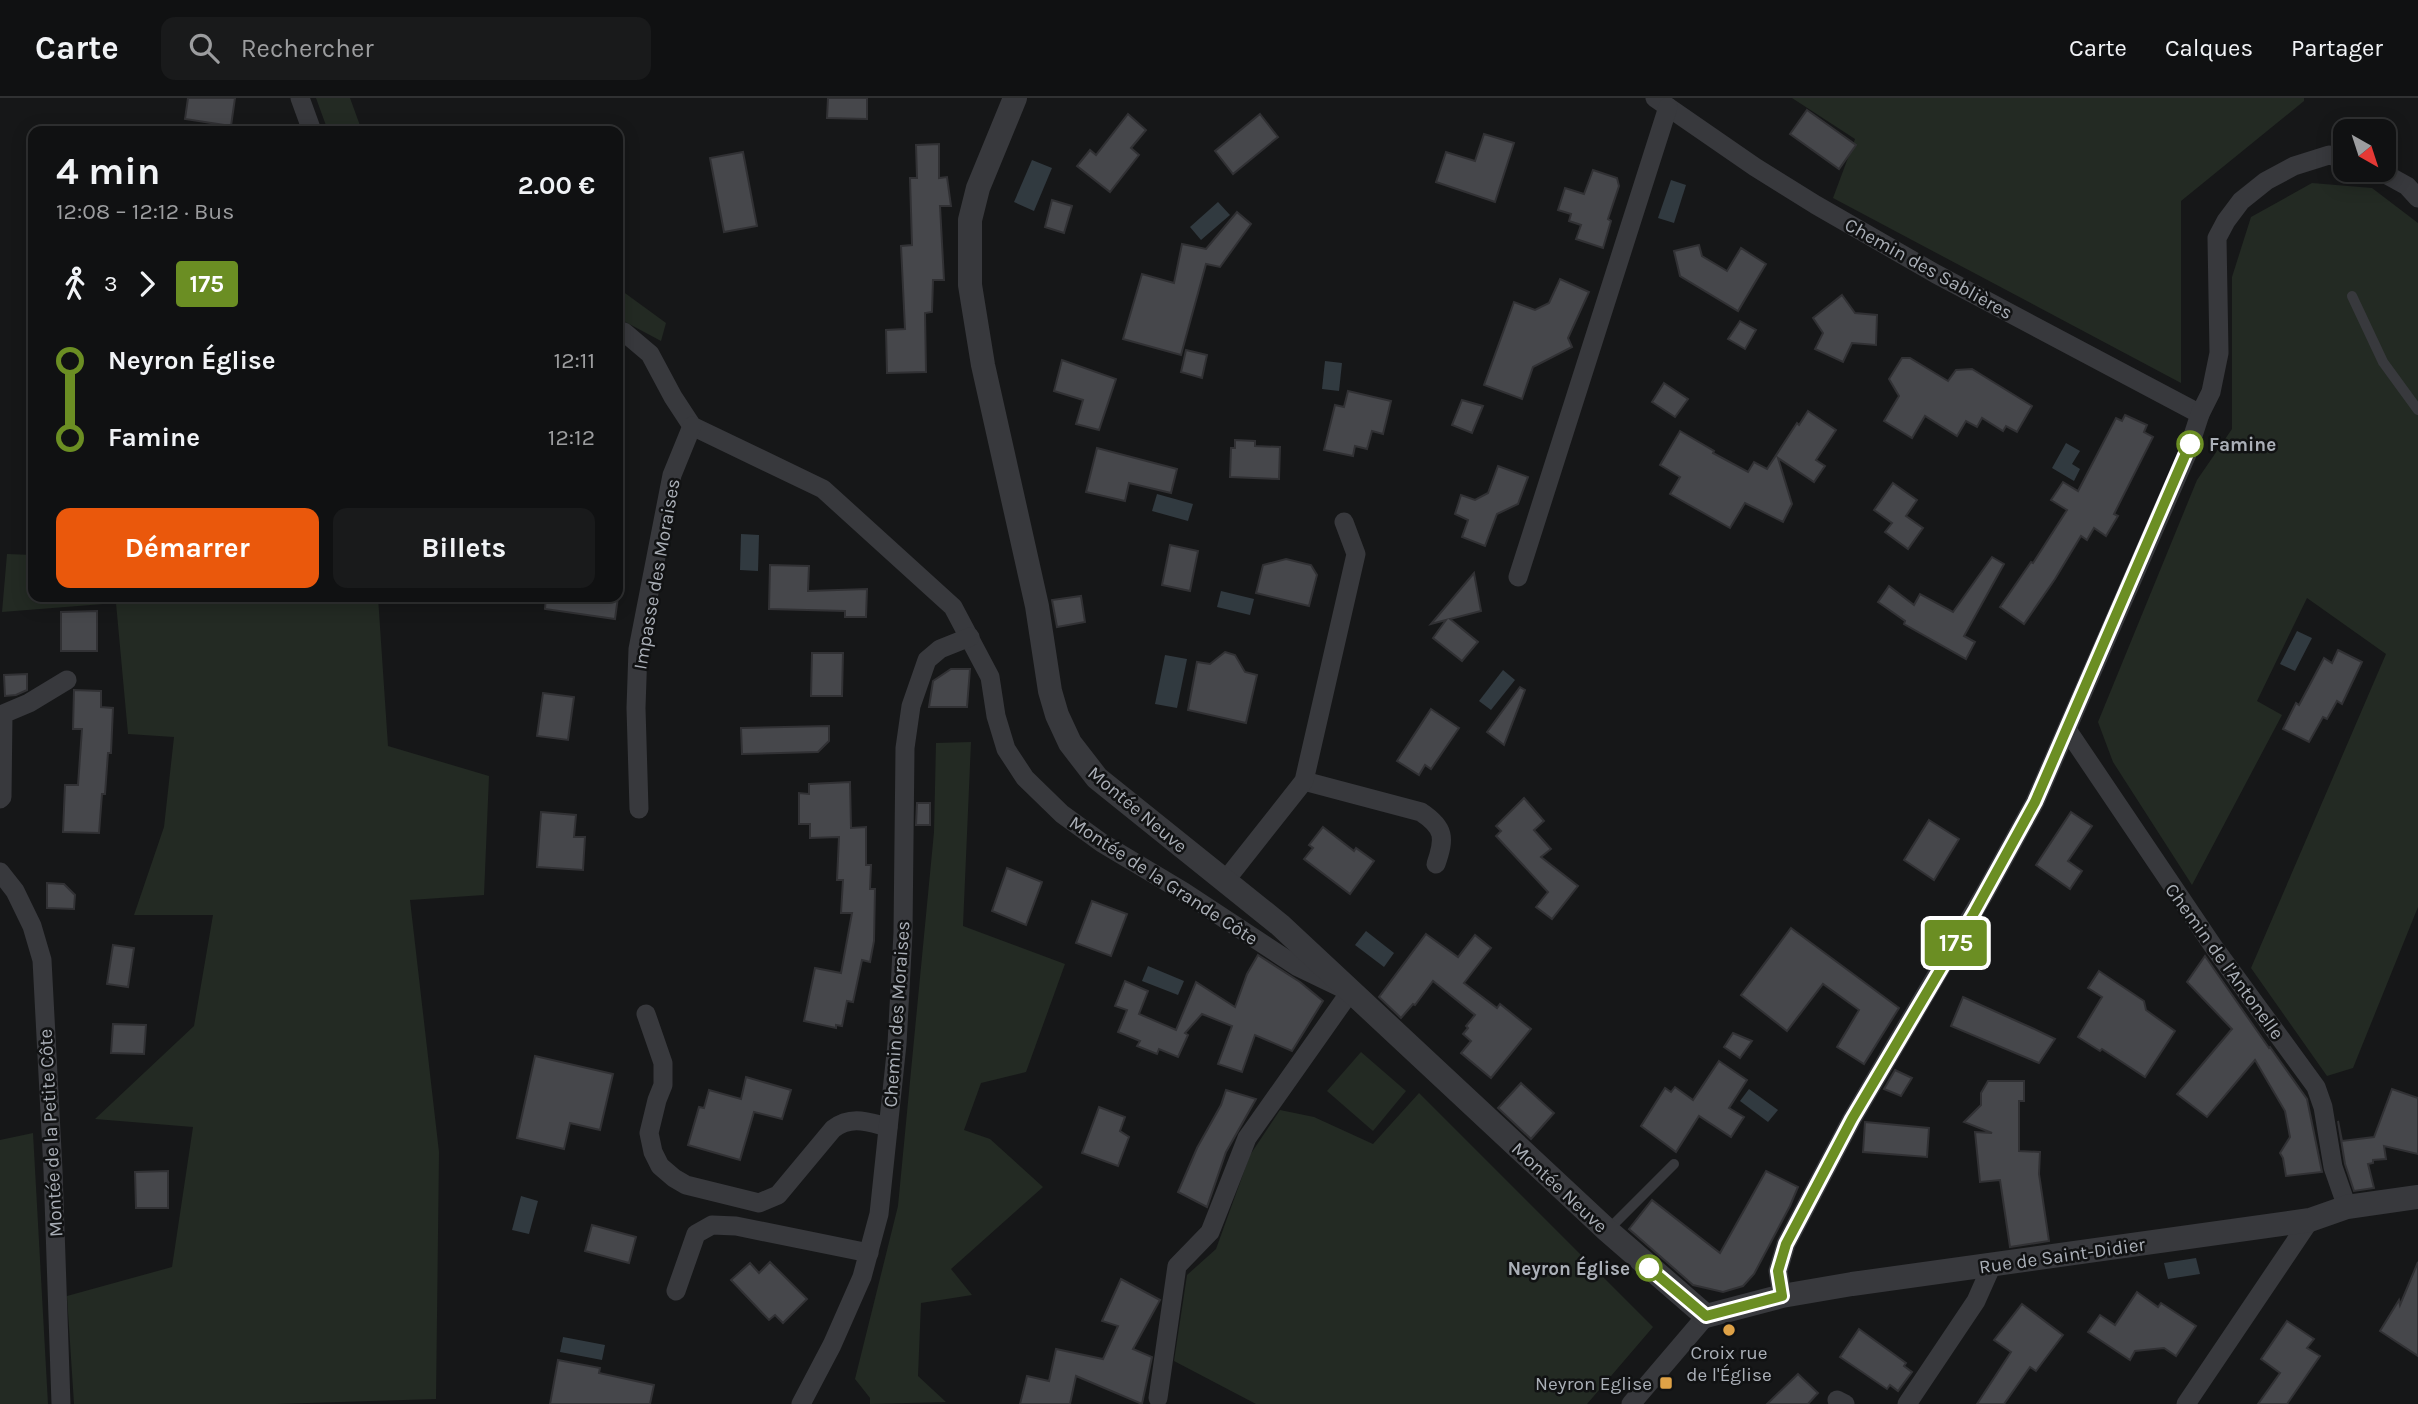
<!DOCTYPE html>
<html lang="fr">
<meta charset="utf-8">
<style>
:root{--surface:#101112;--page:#191a1b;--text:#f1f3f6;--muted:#9c9d9f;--line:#303132;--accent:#ea580c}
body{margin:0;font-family:Karla,sans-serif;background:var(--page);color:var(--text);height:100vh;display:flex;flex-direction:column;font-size:26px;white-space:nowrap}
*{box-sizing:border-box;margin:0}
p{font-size:23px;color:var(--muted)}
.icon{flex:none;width:38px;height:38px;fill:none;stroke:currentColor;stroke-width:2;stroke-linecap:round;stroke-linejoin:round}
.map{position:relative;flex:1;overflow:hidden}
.details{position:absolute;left:28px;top:28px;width:595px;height:476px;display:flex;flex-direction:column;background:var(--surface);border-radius:14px;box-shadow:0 4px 18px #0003,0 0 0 2px var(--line)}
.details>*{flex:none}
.badge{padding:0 14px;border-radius:5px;font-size:24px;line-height:46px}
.needle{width:46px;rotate:141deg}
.tools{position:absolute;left:2333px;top:21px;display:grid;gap:14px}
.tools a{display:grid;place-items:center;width:63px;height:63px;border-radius:14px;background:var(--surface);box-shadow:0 4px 18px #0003,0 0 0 2px var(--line);font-size:35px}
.map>.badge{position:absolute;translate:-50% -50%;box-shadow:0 0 0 4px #fff}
.legs{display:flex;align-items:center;gap:10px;height:77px;padding:0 28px;font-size:23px}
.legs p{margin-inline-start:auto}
.headline{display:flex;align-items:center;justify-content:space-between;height:119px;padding:0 28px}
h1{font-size:38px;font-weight:700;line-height:52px}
.action{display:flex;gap:14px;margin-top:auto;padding:14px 28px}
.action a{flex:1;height:80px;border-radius:14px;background:var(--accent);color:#fff;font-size:28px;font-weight:700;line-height:80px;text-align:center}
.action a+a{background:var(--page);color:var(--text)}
ul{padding:0 28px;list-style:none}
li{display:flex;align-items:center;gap:24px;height:77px;font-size:26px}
li i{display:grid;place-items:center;width:10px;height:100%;margin:0 9px;background:currentColor}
li i::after{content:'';width:18px;height:18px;margin:-9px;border:5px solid;border-radius:50%;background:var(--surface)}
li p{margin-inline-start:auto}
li:first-child i{background:linear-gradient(#0000 50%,currentColor 0)}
li:last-child i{background:linear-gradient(currentColor 50%,#0000 0)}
header{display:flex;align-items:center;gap:42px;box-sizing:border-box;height:98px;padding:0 35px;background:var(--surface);border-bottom:2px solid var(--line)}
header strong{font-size:33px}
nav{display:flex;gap:38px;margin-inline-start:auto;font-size:24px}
.search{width:490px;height:63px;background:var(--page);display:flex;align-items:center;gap:18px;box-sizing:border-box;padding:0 24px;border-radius:14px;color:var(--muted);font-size:26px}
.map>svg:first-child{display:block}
.green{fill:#232a23}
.water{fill:#313a40}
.building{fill:#46474b;stroke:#313134;stroke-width:2}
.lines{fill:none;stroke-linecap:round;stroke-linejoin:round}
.service{stroke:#38393d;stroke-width:10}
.minor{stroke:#38393d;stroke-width:19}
.tertiary{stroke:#38393d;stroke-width:24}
.line-1-casing{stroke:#fff;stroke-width:16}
.line-1{stroke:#6b8e23;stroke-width:10}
.stop-1-dot{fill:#fff;stroke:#6b8e23;stroke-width:3.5}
.poi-dot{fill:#dfa247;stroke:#111213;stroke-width:2.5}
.labels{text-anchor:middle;stroke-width:5;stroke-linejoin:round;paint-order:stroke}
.street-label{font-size:19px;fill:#aaafb7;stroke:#111213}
.stop-label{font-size:19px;font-weight:bold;fill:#aaafb7;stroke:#111213;text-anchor:start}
.poi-label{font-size:19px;fill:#aaafb7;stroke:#111213}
</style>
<header>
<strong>Carte</strong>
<div class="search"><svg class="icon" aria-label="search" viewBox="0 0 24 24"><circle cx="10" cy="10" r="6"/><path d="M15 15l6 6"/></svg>Rechercher</div>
<nav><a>Carte</a><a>Calques</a><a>Partager</a></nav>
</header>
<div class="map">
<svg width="2418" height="1306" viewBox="0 0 2418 1306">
<rect width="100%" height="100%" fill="#161718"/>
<g class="green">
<path d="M316 0H350L362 33H328Z"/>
<path d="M1792 0H2304V3L2181 103V285L1833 100 1855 41Z"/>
<path d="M2312 85 2372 90 2418 125V809L2353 970 2327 978 2251 870 2386 556 2307 500 2257 603 2282 617 2192 787 2113 664 2098 624 2197 382 2232 331V179L2251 119Z"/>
<path d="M618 190 666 225 661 243 618 220Z"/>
<path d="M7 456 33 457V499H378L388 648 489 678 484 797 410 802 439 1054 436 1301 276 1306H74L67 1198 172 1169 193 1029 95 1021 194 928 213 817H134L164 729 174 639 128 636 116 505 2 514Z"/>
<path d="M971 644 963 828 1065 866 1026 974 981 985 964 1032 990 1041 1043 1089 951 1171 972 1197 921 1205 918 1278 946 1304 870 1306V1300L855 1281 898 1108 934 734 936 645Z"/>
<path d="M1361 954 1406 993 1373 1033 1327 993Z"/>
<path d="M1419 995 1653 1229 1587 1306H1256L1174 1263 1187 1177 1216 1151 1250 1057 1280 1012 1314 1019 1373 1046Z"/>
<path d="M33 1035 48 1306H0V1042Z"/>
</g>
<g class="water">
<path d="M1032 62 1052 70 1034 113 1014 104Z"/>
<path d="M1671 82 1686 87 1674 125 1658 120Z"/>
<path d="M1218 104 1230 117 1201 142 1190 129Z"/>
<path d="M1325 263 1342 265 1339 293 1322 291Z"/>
<path d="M2066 345 2080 353 2072 366 2080 371 2074 383 2052 370Z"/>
<path d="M1157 396 1193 406 1188 423 1152 413Z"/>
<path d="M741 436 759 437 758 473 740 472Z"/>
<path d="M1221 493 1254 501 1250 517 1217 509Z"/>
<path d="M2297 533 2312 540 2295 573 2280 566Z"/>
<path d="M1165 557 1187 561 1177 610 1155 606Z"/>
<path d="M1503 572 1515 582 1491 612 1479 603Z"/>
<path d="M1366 833 1394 855 1384 869 1355 847Z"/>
<path d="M1148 868 1184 883 1178 897 1142 883Z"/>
<path d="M1749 991 1778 1012 1768 1024 1740 1003Z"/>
<path d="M521 1098 538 1103 529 1136 512 1132Z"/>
<path d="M2196 1160 2200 1176 2168 1181 2164 1165Z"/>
<path d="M563 1239 605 1247 602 1262 560 1254Z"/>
</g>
<g class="building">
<path d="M188 0H235L231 28 185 21Z"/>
<path d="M828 0H867V21L827 20Z"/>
<path d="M1807 12 1856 47 1839 71 1790 36Z"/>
<path d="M1128 16 1146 32 1131 50 1139 57 1110 94 1077 68 1090 52 1096 57Z"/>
<path d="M1260 16 1278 39 1233 76 1215 53Z"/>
<path d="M1484 36 1514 45 1495 104 1436 84 1446 54 1475 63Z"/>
<path d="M939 46V80L947 79 951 108H940L944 182H933L932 214 925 215 926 274 887 275 886 232 905 231 901 148 912 147 910 80H917L916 47Z"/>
<path d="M743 54 757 128 724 134 710 60Z"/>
<path d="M1593 72 1617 80 1619 88 1608 121 1611 123 1603 150 1576 141 1581 127 1569 123 1571 116 1558 112 1565 90 1584 96Z"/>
<path d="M1052 102 1072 108 1064 135 1045 129Z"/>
<path d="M1237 114 1251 126 1220 169 1206 166 1181 257 1123 241 1142 176 1174 185 1182 146 1206 151Z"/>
<path d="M1699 147 1702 158 1727 173 1741 150 1766 166 1738 213 1680 178 1674 153Z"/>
<path d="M1560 181 1589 194 1568 240 1572 249 1533 269 1522 301 1484 287 1514 204 1535 212 1549 205Z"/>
<path d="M1842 197 1855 215 1877 217 1876 247 1852 245 1843 264 1815 251 1823 235 1813 220Z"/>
<path d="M1740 223 1756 232 1745 251 1728 241Z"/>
<path d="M1186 252 1207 257 1202 280 1181 274Z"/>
<path d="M1902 260H1910L1948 283 1956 272 1972 271 2032 308 2017 334 2006 328 2003 333 1982 320 1977 329 1966 323 1957 338 1925 318 1912 340 1884 323 1899 298 1889 281Z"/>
<path d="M1062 262 1116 281 1099 332 1076 326 1083 302 1054 293Z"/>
<path d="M1664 285 1688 301 1675 319 1652 304Z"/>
<path d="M1348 293 1391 303 1383 336 1372 333 1367 351 1355 348 1353 358 1324 352 1335 307 1344 309Z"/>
<path d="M1462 302 1483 308 1472 335 1452 327Z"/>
<path d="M1808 313 1836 332 1816 362 1825 368 1814 384 1778 360 1792 406 1783 424 1745 405 1730 430 1670 396 1680 379 1660 367 1680 333 1714 353 1713 355 1748 374 1754 364 1767 371 1797 325 1799 327Z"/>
<path d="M2125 317 2147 327 2144 334 2153 339 2114 416 2118 418 2106 438 2094 430 2087 442 2081 438 2055 481 2024 526 2000 509 2031 464 2033 465 2067 412 2051 402 2063 384 2078 393 2116 320 2122 323Z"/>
<path d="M1235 342 1255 343V348L1280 349 1279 381 1230 379 1231 350H1235Z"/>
<path d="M1097 350 1177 371 1171 395 1129 385 1125 403 1086 394Z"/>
<path d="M1498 368 1528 379 1518 406 1497 416 1485 448 1462 439 1468 422 1455 416 1461 397 1475 402 1488 395Z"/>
<path d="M1893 385 1917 402 1906 418 1923 430 1908 451 1885 434 1892 425 1874 412Z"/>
<path d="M1170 447 1198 453 1190 493 1162 487Z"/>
<path d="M1992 459 2004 466 1964 538 1975 544 1966 561 1904 526 1905 523 1878 504 1889 488 1914 507 1920 496 1953 514Z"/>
<path d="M1286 461 1311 467 1317 477 1309 508 1256 495 1263 467Z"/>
<path d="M770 467 809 468 808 493 867 491 866 519H845V513L769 511Z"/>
<path d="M1474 475 1481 513 1450 521 1478 544 1462 563 1433 540 1446 522 1431 526Z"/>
<path d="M1081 498 1085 524 1057 529 1052 502Z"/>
<path d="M546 499H618L615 521 545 511Z"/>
<path d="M97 513V553H61V514Z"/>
<path d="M2338 552 2362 564 2342 606 2337 603 2327 621 2323 619 2309 644 2283 631 2296 605 2299 607 2324 560 2332 565Z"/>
<path d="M1225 554 1235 557 1245 574 1257 577 1246 625 1188 612 1197 564 1210 566Z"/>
<path d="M812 555H843L842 598H811Z"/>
<path d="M951 571H970L967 609H929L933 583Z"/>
<path d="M27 576V592L16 597 5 598 4 577Z"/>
<path d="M1520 589 1525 592 1504 647 1487 634Z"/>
<path d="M74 592 101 593V609L113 610 111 655H108L105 696H102L99 735 63 734 65 687H78L82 631H73Z"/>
<path d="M543 595 574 599 568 642 537 638Z"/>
<path d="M1431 611 1459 630 1431 671 1425 667 1419 677 1397 663Z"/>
<path d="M829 628V643L818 654 742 656 741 630Z"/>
<path d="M850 684 851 730 866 729V767H871L870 791H875L874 843 870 864 862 862 853 904 847 903 842 928 836 927V930L804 923 815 870 841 875 852 815H841L843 782H837L839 739 810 740V726H799V695L809 696V686Z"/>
<path d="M1524 700 1544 723 1534 732 1551 751 1541 759 1578 788 1552 821 1536 809 1548 794 1496 738 1501 733 1496 728Z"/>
<path d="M917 705H930V727H916Z"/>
<path d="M541 714 576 717 574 739H585L583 772 537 769Z"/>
<path d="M2071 714 2092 728 2068 763 2082 773 2070 791 2036 767Z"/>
<path d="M1929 722 1959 741 1934 782 1904 762Z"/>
<path d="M1323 729 1354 753 1356 750 1374 763 1350 796 1304 761 1313 750 1309 747Z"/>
<path d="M1007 770 1042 784 1026 827 992 813Z"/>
<path d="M47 785 64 786 75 797 74 811 47 810Z"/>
<path d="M1092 803 1127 816 1111 858 1076 845Z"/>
<path d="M1791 830 1899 910 1864 966 1837 949 1859 912 1823 886 1787 933 1741 897Z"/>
<path d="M1426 836 1458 859 1475 837 1491 850 1464 885 1497 910 1500 906 1531 931 1491 980 1461 955 1471 943 1463 936 1468 930 1466 928 1475 917 1433 883 1415 907 1413 906 1401 920 1379 899Z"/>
<path d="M113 847 134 850 128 889 107 886Z"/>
<path d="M1258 857 1300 884 1323 903 1292 953 1255 937 1242 974 1218 966 1232 928 1202 916 1185 935 1188 937 1178 959 1159 951 1157 956 1137 948 1140 943 1118 934 1127 912 1115 908 1125 883 1148 893 1139 916 1176 932 1196 884 1235 909 1247 876Z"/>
<path d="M2205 858 2269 950 2270 949 2307 1001 2322 1074 2286 1078 2283 1060 2280 1055 2290 1039 2285 1013 2255 962 2207 1019 2177 996 2232 931 2187 884Z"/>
<path d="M2099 873 2144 903 2146 912 2175 933 2145 979 2102 951 2100 953 2078 939 2102 899 2088 890Z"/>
<path d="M1963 899 2032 930 2055 941 2039 965 1951 928Z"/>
<path d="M113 926 146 927 144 956 111 955Z"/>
<path d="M1733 935 1752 943 1740 960 1724 949Z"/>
<path d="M535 958 613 976 600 1032 570 1025 564 1051 517 1040Z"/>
<path d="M1719 963 1747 982 1729 1010 1744 1019 1731 1039 1699 1018 1676 1054 1641 1028 1665 990 1671 994 1675 989 1693 1002Z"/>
<path d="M1895 972 1912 980 1901 998 1884 991Z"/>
<path d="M746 979 791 992 782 1021 754 1014 740 1062 688 1047 699 1009 704 1010 709 992 741 1001Z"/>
<path d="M1988 983H2024V1003H2019V1053L2040 1054 2039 1076 2049 1143 2010 1149 2000 1082 1980 1084 1975 1034 1992 1035 1964 1024 1981 1007V995Z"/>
<path d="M1521 985 1554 1015 1531 1041 1498 1010Z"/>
<path d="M2392 991 2418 1000V1056L2384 1048 2386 1061 2373 1062V1065L2368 1066 2374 1090 2354 1093 2345 1066 2338 1023 2342 1043 2374 1039Z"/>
<path d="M1226 992 1256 1001 1226 1054 1207 1109 1178 1094 1197 1050 1221 1007Z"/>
<path d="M1099 1009 1125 1019 1120 1033 1129 1039 1118 1068 1082 1055Z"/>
<path d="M1865 1024 1929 1030 1927 1059 1863 1054Z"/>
<path d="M168 1073V1110H136L135 1074Z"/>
<path d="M1766 1073 1798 1089 1790 1108 1754 1176 1743 1188 1723 1194 1693 1187 1629 1131 1652 1102 1720 1155Z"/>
<path d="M592 1127 636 1139 629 1165 585 1153Z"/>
<path d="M770 1164 807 1201 783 1225 775 1217 769 1222 731 1182 750 1165 759 1175Z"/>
<path d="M2418 1164V1258L2380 1233 2399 1202 2400 1207Z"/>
<path d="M1121 1181 1160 1202 1133 1251 1152 1259 1142 1306 1076 1278 1070 1306H1020L1027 1278 1049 1283 1056 1251 1103 1261 1118 1228 1102 1223Z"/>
<path d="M2137 1194 2158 1209 2161 1205 2196 1228 2176 1258 2164 1250 2135 1253 2130 1262 2088 1234 2100 1217 2115 1227Z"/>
<path d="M2022 1206 2063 1237 2036 1273 2030 1269 2004 1306H1977L2011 1254 1994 1242Z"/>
<path d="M2287 1223 2314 1241 2307 1250 2320 1258 2287 1306H2258L2280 1275 2261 1261Z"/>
<path d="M1859 1231 1906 1265 1904 1268 1912 1274 1898 1293 1890 1287 1887 1291 1840 1259Z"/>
<path d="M558 1262 600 1270 599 1275 654 1287 650 1306H550Z"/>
<path d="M1798 1276 1818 1295 1808 1306H1767Z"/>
</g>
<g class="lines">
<g class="service">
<path d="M2352 198 2383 264 2418 312"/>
<path d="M1608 1132 1674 1066"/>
</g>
<g class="minor">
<path d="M300 0 312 33"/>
<path d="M1655 0 1755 69 1816 107 1936 176 2200 316"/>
<path d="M2378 72 2407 88 2418 100"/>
<path d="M618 232 624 234 650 256 673 299 692 328 823 391 953 509 990 579 996 618 1006 651 1025 680 1062 716 1102 745 1184 794 1298 869 1350 894 1247 1040 1210 1134 1177 1168 1158 1300"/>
<path d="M1518 479 1668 9"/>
<path d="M2068 633 2213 848 2316 989 2323 1009 2333 1069 2347 1109"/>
<path d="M1304 683 1421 714C1445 730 1445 740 1436 766"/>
<path d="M0 701 2 699 3 616 29 605 67 582"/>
<path d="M639 711 636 610 638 551 672 377 692 328"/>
<path d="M0 774 15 793 32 828 42 862 53 1072 61 1306"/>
<path d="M1225 783 1304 683 1356 456 1344 424"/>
<path d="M646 916 663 965V987L657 1002 649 1035 653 1054 660 1068 674 1080 686 1087 759 1105 778 1097 833 1031C851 1017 868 1024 888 1029"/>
<path d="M676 1193 696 1136 712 1127 736 1128 869 1155"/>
<path d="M1782 1198 1778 1173 1786 1146 1852 1021 1986 793 2035 704 2187 356 2200 316 2211 294 2219 255 2217 140 2226 123 2241 103 2266 83 2294 68 2329 57 2345 61"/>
<path d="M1837 1302 1845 1306"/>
<path d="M801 1306 832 1247 862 1179 879 1116 897 946 903 835 905 650 911 608 927 562 940 551 970 539"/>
<path d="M1631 1306 1706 1218"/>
<path d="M1907 1306 1976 1203 1992 1167"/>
<path d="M2186 1306 2310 1122"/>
</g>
<path class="tertiary" d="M1015 0 978 90 970 122V187L983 267 1037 508 1050 593 1057 617 1070 645 1097 680 1280 827 1608 1133 1706 1218 1782 1198 1852 1186 2310 1122 2347 1109 2418 1099"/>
</g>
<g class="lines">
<defs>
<path id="line-1" d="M1649 1170 1706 1218 1782 1198 1778 1173 1786 1146 1852 1021 1975 813 2035 704 2190 346"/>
</defs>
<use href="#line-1" class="line-1-casing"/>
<use href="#line-1" class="line-1"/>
</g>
<g class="stop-1-dot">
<circle cx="2190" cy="346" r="12"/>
<circle cx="1649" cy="1170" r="12"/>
</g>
<g class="poi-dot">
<circle cx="1729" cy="1232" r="7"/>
<rect x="1659" y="1278" width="14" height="14" rx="3.5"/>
</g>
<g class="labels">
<g class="street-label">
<text transform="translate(1929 170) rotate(29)" y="7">Chemin des Sablières</text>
<text transform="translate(656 476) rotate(-80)" y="7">Impasse des Moraises</text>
<text transform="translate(1138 711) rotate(40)" y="7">Montée Neuve</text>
<text transform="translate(1164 782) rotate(33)" y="7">Montée de la Grande Côte</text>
<text transform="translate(2225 863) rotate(54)" y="7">Chemin de l'Antonelle</text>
<text transform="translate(896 916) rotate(-86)" y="7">Chemin des Moraises</text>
<text transform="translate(50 1035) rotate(-93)" y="7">Montée de la Petite Côte</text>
<text transform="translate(1560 1089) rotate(43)" y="7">Montée Neuve</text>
<text transform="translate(2062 1157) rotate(-8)" y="7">Rue de Saint-Didier</text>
</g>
<g class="stop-label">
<text x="2209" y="353">Famine</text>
<text x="1630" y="1177" text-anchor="end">Neyron Église</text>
</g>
<g class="poi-label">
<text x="1729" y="1261">Croix rue<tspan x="1729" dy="22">de l'Église</tspan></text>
<text x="1652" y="1292" text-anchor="end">Neyron Eglise</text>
</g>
</g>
</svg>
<div class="tools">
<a><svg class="needle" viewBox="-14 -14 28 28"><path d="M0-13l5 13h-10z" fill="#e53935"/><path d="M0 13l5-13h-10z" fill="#9c9d9f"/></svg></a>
</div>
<b class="badge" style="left:1956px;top:845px;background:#6b8e23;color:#fff">175</b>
<section class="details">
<div class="headline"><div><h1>4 min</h1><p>12:08 – 12:12 · Bus</p></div><b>2.00 €</b></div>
<div class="legs"><svg class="icon" aria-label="walk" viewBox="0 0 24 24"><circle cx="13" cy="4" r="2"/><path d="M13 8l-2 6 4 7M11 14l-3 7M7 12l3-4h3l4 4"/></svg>3<svg class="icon" aria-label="forward" viewBox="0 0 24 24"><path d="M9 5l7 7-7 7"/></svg><b class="badge" style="background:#6b8e23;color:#fff">175</b></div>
<ul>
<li><i style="color:#6b8e23"></i><b>Neyron Église</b><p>12:11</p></li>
<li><i style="color:#6b8e23"></i><b>Famine</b><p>12:12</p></li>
</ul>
<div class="action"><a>Démarrer</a><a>Billets</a></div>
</section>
</div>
